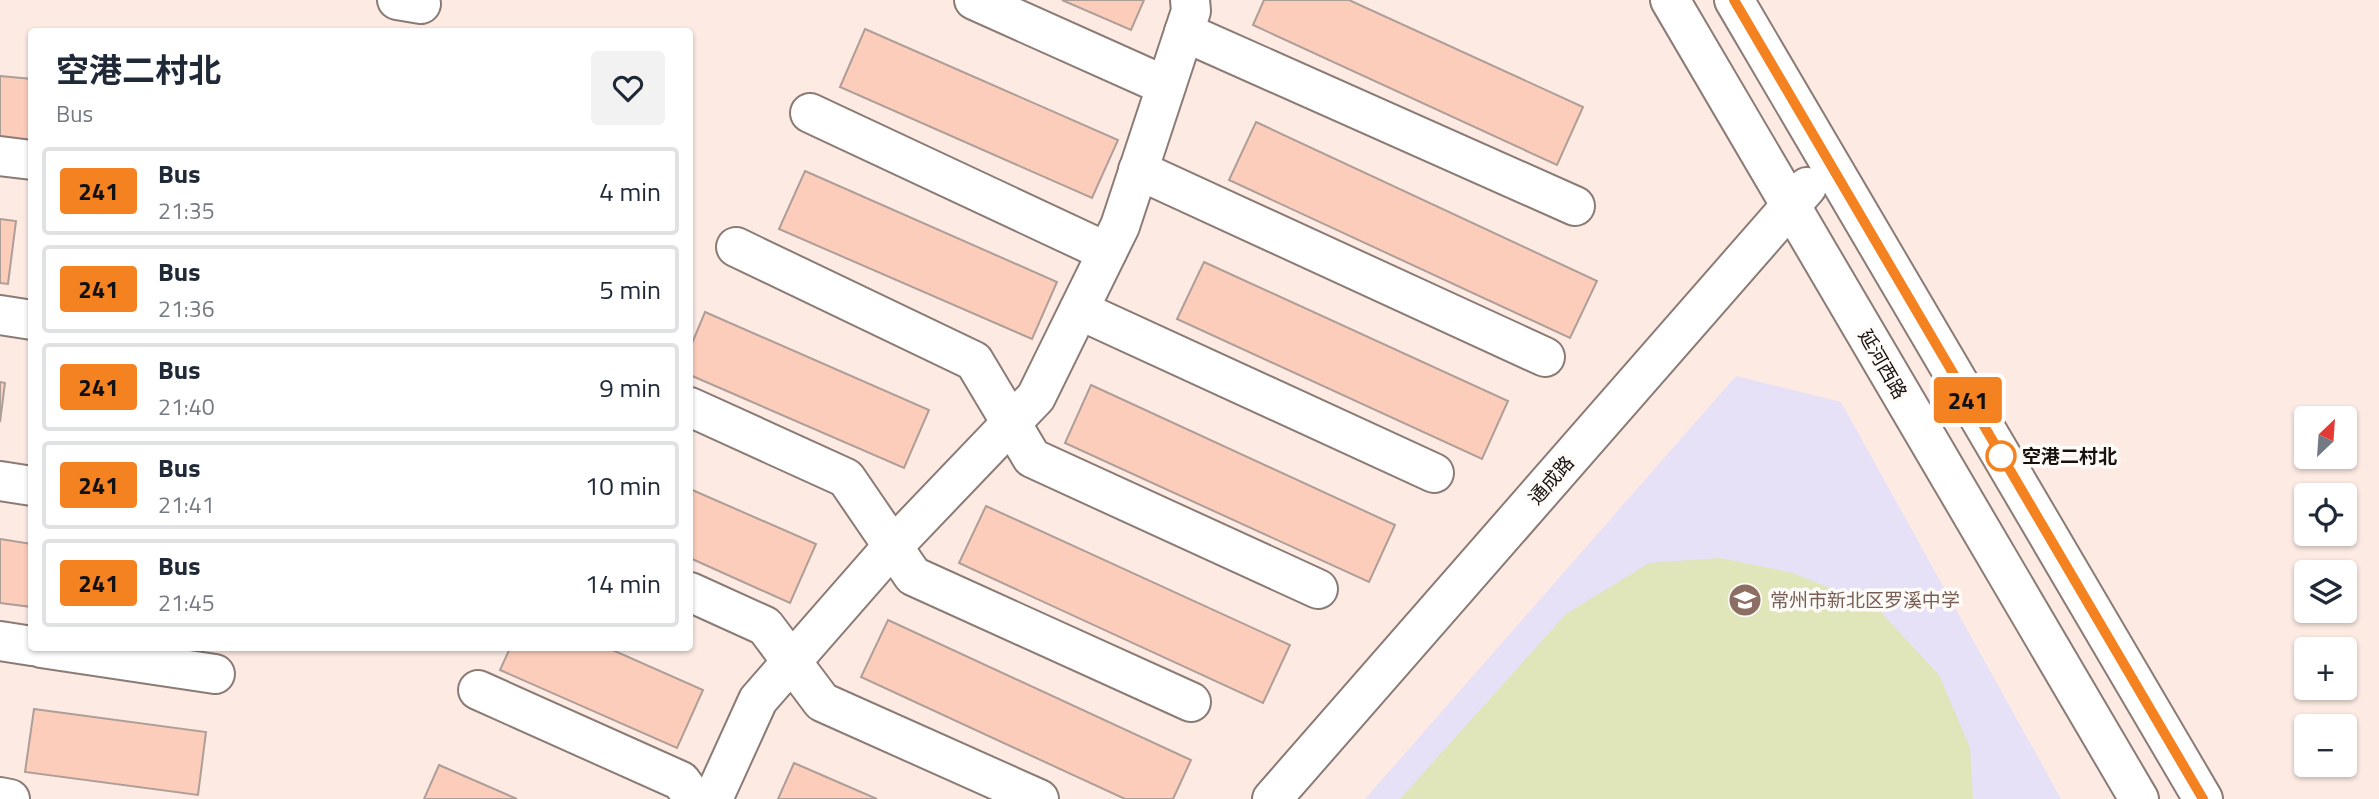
<!DOCTYPE html>
<meta charset="utf-8">
<style>
:root{--surface:#fff;--page:#f2f2f3;--text:#1f2937;--muted:#747a83;--line:#e0e1e3}
body{margin:0;font-family:"Titillium Web","Noto Sans SC",sans-serif;background:var(--page);color:var(--text);height:100vh;display:flex;flex-direction:column;font-size:26px;white-space:nowrap}
*{box-sizing:border-box;margin:0}
p{font-size:23px;color:var(--muted)}
.icon{flex:none;width:38px;height:38px;fill:none;stroke:currentColor;stroke-width:2;stroke-linecap:round;stroke-linejoin:round}
.map{position:relative;flex:1;overflow:hidden}
.side{position:absolute;left:28px;top:28px;width:665px;height:623px;display:flex;flex-direction:column;background:var(--surface);border-radius:7px;box-shadow:0 2px 5px #0004}
.side>*{flex:none}
.badge{padding:0 14px;border-radius:5px;font-size:24px;line-height:46px}
.needle{width:46px;rotate:25deg}
.tools{position:absolute;left:2294px;top:406px;display:grid;gap:14px}
.tools a{display:grid;place-items:center;width:63px;height:63px;border-radius:7px;background:var(--surface);box-shadow:0 2px 5px #0004;font-size:35px}
.map>.badge{position:absolute;translate:-50% -50%;box-shadow:0 0 0 4px #fff}
.round{display:grid;place-items:center;flex:none;width:74px;height:74px;border-radius:7px;background:var(--page)}
.headline{display:flex;align-items:center;justify-content:space-between;height:119px;padding:0 28px}
h1{font-size:33px;font-weight:700;line-height:52px}
ul{padding:0;list-style:none}
li{display:flex;align-items:center;gap:21px;height:88px;margin:0 14px 10px;padding:0 14px;border:4px solid var(--line);border-radius:7px}
li div{flex:1}
li b{display:block;font-size:26px}
li em{font-style:normal}
li .badge{min-width:77px;font-weight:700;text-align:center}
.map>svg:first-child{display:block}
.education{fill:#e6e1f7}
.green{fill:#e0e5ba}
.building{fill:#fdcdbb;stroke:#ae9e98;stroke-width:2}
.lines{fill:none;stroke-linecap:round;stroke-linejoin:round}
.minor-casing{stroke:#8a7b75;stroke-width:42}
.minor{stroke:#fff;stroke-width:38}
.line-casing{stroke:#fff;stroke-width:16}
.line{stroke:#f58220;stroke-width:10}
.stop-dot{fill:#fff;stroke:#f58220;stroke-width:3.5}
.labels{text-anchor:middle;stroke-width:7;stroke-linejoin:round;paint-order:stroke}
.street-label{font-size:19px;fill:#17110f;stroke:#fefbf9}
.stop-label{font-size:19px;font-weight:bold;fill:#17110f;stroke:#fefbf9;text-anchor:start}
.education-label{font-size:19px;fill:#785e54;stroke:#fefbf9;text-anchor:start}
</style>
<div class="map">
<svg width="2379" height="799" viewBox="0 0 2379 799">
<rect width="100%" height="100%" fill="#fceae3"/>
<path class="education" d="M1736 376 1841 402 2061 799H1365Z"/>
<path class="green" d="M1720 558 1793 573 1876 607 1939 675 1970 748 1973 799H1400L1566 614 1649 563Z"/>
<g class="building">
<path d="M1062 0H1144L1131 30Z"/>
<path d="M1264 0H1349L1583 107 1557 165 1253 25Z"/>
<path d="M865 29 1118 140 1092 198 840 87Z"/>
<path d="M0 76 32 79V142L0 139Z"/>
<path d="M1256 122 1597 281 1570 338 1229 180Z"/>
<path d="M805 171 1057 282 1032 339 779 229Z"/>
<path d="M0 219 16 221 8 284 0 283Z"/>
<path d="M1204 262 1508 401 1482 459 1177 319Z"/>
<path d="M705 312 929 410 904 468 690 375V348Z"/>
<path d="M0 382 5 383 0 422Z"/>
<path d="M1091 385 1395 525 1369 582 1065 443Z"/>
<path d="M690 489 816 544 790 603 690 558Z"/>
<path d="M986 506 1290 645 1263 703 959 563Z"/>
<path d="M0 539 32 544V607L0 603Z"/>
<path d="M888 620 1191 760 1173 799H1125L861 677Z"/>
<path d="M510 648H608L703 690 677 748 500 670Z"/>
<path d="M34 709 206 732 198 795 25 772Z"/>
<path d="M794 763 877 799H778Z"/>
<path d="M439 765 517 799H424Z"/>
</g>
<g class="lines">
<defs>
<g id="minor">
<path d="M397 0 421 4"/>
<path d="M974 0 1166 86"/>
<path d="M1670 0 2139 799"/>
<path d="M1734 0 2203 799"/>
<path d="M1184 32 1575 206"/>
<path d="M810 113 1107 252"/>
<path d="M0 156 32 160"/>
<path d="M1138 170 1545 357"/>
<path d="M736 247 974 361 1032 458 1318 589"/>
<path d="M1079 310 1434 473"/>
<path d="M0 315 32 320"/>
<path d="M690 407 846 478 913 576 1191 702"/>
<path d="M0 481 32 486"/>
<path d="M690 592 765 626 822 702 1039 799"/>
<path d="M0 641 32 646"/>
<path d="M41 648 215 674"/>
<path d="M478 690 681 781 694 799"/>
<path d="M0 797 10 799"/>
<path d="M713 799 758 700 883 557 1036 397 1120 226 1191 11 1190 0"/>
<path d="M1272 799 1807 187"/>
</g>
</defs>
<use href="#minor" class="minor-casing"/>
<use href="#minor" class="minor"/>
</g>
<g class="lines">
<defs>
<path id="line" d="M1734 0 2203 799"/>
</defs>
<use href="#line" class="line-casing"/>
<use href="#line" class="line"/>
</g>
<defs>
<symbol id="school-disc" viewBox="-11 -11 22 22"><circle r="9.5" fill="#8d6e63" stroke="#fefbf9"/><path d="M0-5L7-2L0 1L-7-2ZM-4 1L0 2.5L4 1V4Q0 6-4 4Z" fill="#fff"/></symbol>
</defs>
<g fill-rule="evenodd">
<use href="#school-disc" x="1726" y="581" width="38" height="38"/>
</g>
<circle class="stop-dot" cx="2001" cy="456" r="14"/>
<g class="labels">
<g class="street-label">
<text transform="translate(1883 364) rotate(60)" y="7">延河西路</text>
<text transform="translate(1551 480) rotate(-49)" y="7">通成路</text>
</g>
<g class="stop-label">
<text x="2022" y="463">空港二村北</text>
</g>
<g class="education-label">
<text x="1770" y="607">常州市新北区罗溪中学</text>
</g>
</g>
</svg>
<div class="tools">
<a><svg class="needle" viewBox="-14 -14 28 28"><path d="M0-13l5 13h-10z" fill="#e53935"/><path d="M0 13l5-13h-10z" fill="#747a83"/></svg></a>
<a><svg class="icon" aria-label="locate" viewBox="0 0 24 24"><circle cx="12" cy="12" r="6"/><path d="M12 2v4M12 18v4M2 12h4M18 12h4"/></svg></a>
<a><svg class="icon" aria-label="layers" viewBox="0 0 24 24"><path d="M12 4l9 5-9 5-9-5zM3 14l9 5 9-5"/></svg></a>
<a>+</a>
<a>−</a>
</div>
<b class="badge" style="left:1968px;top:400px;background:#f58220;color:#111">241</b>
<section class="side">
<div class="headline"><div><h1>空港二村北</h1><p>Bus</p></div><a class="round"><svg class="icon" aria-label="heart" viewBox="0 0 24 24"><path d="M12 20l-8-8c-3-5 5-10 8-4 3-6 11-1 8 4z"/></svg></a></div>
<ul>
<li><span class="badge" style="background:#f58220;color:#111">241</span><div><b>Bus</b><p>21:35</p></div><em>4 min</em></li>
<li><span class="badge" style="background:#f58220;color:#111">241</span><div><b>Bus</b><p>21:36</p></div><em>5 min</em></li>
<li><span class="badge" style="background:#f58220;color:#111">241</span><div><b>Bus</b><p>21:40</p></div><em>9 min</em></li>
<li><span class="badge" style="background:#f58220;color:#111">241</span><div><b>Bus</b><p>21:41</p></div><em>10 min</em></li>
<li><span class="badge" style="background:#f58220;color:#111">241</span><div><b>Bus</b><p>21:45</p></div><em>14 min</em></li>
</ul>
</section>
</div>
